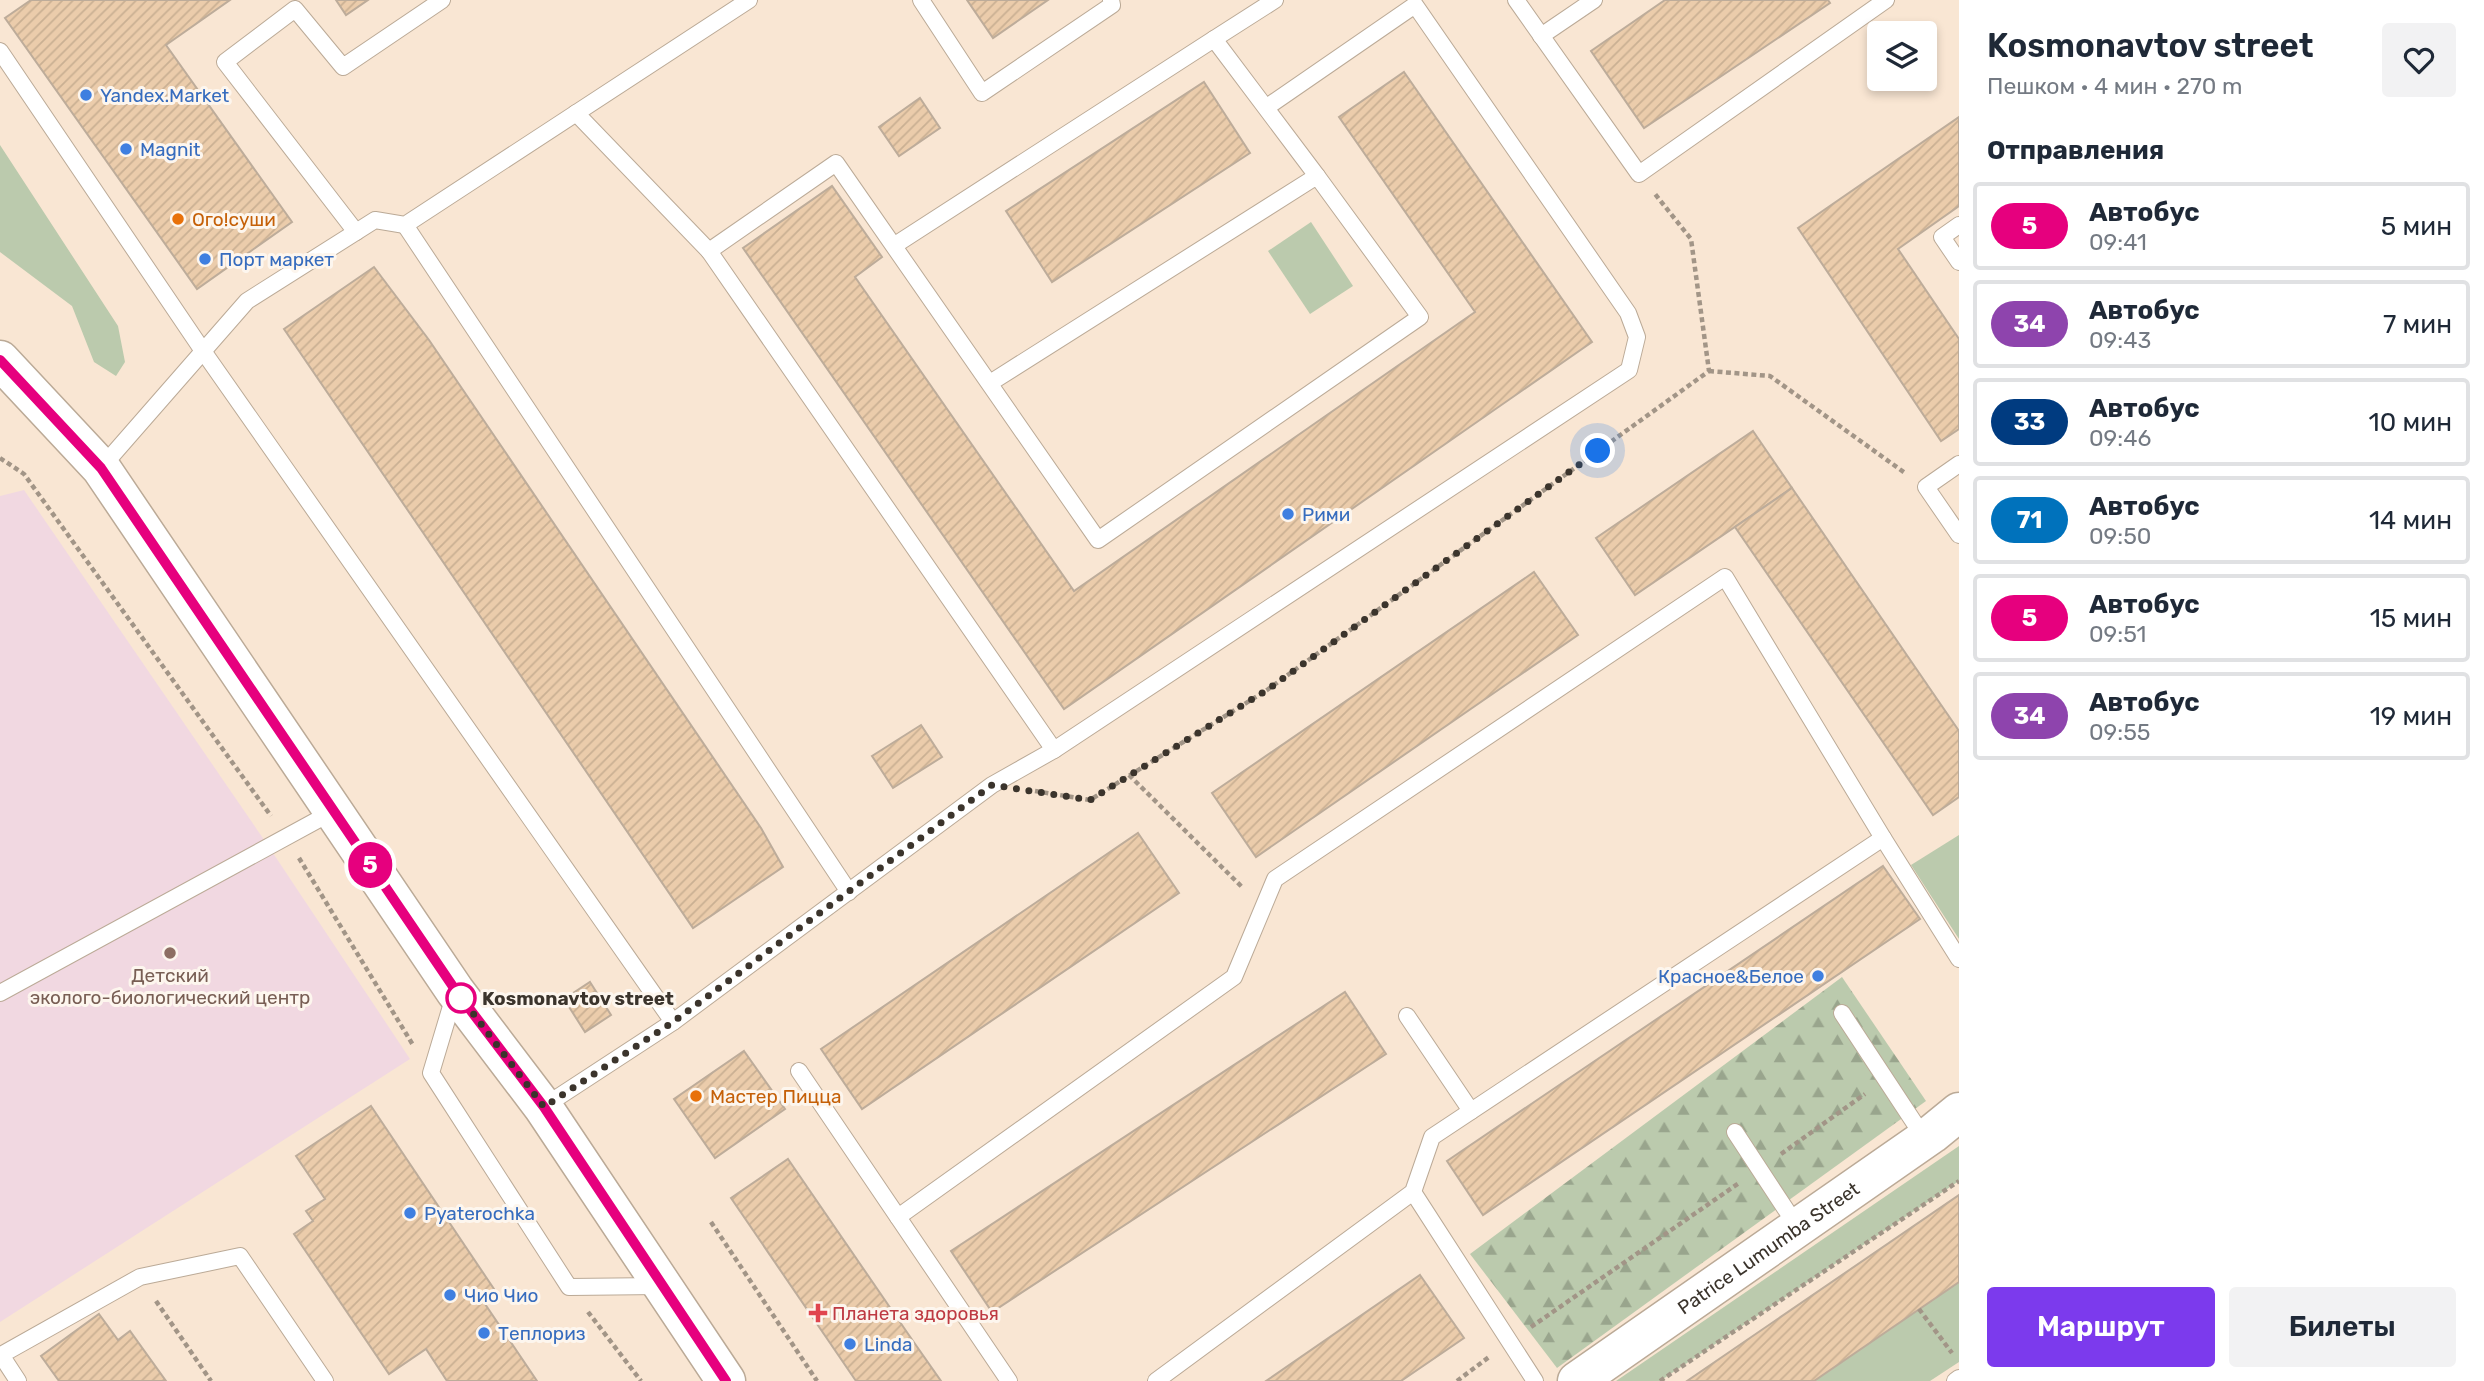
<!DOCTYPE html>
<html lang="ru">
<meta charset="utf-8">
<style>
:root{--surface:#fff;--page:#f2f2f3;--text:#1f2937;--muted:#747a83;--line:#e0e1e3;--accent:#7c3aed}
body{margin:0;font-family:Rubik,sans-serif;background:var(--page);color:var(--text);height:100vh;display:flex;flex-direction:column;font-size:26px;white-space:nowrap}
*{box-sizing:border-box;margin:0}
p{font-size:23px;color:var(--muted)}
.icon{flex:none;width:38px;height:38px;fill:none;stroke:currentColor;stroke-width:2;stroke-linecap:round;stroke-linejoin:round}
.map{position:relative;flex:1;overflow:hidden}
.sheet{display:flex;flex-direction:column;background:var(--surface);width:525px}
.sheet>*{flex:none}
.badge{padding:0 14px;border-radius:23px;font-size:24px;line-height:46px}
.buttons{position:absolute;left:1867px;top:21px;display:grid;gap:14px}
.buttons a{display:grid;place-items:center;width:70px;height:70px;border-radius:7px;background:var(--surface);box-shadow:0 4px 10px #0003;font-size:35px}
.you{position:absolute;width:35px;height:35px;margin:-18px;border:5px solid #fff;border-radius:50%;background:#1a73e8;box-shadow:0 0 0 10px #1a73e833}
.map>.badge{position:absolute;translate:-50% -50%;box-shadow:0 0 0 4px #fff}
h2{padding:0 28px;font-size:26px;line-height:63px}
.round{display:grid;place-items:center;flex:none;width:74px;height:74px;border-radius:7px;background:var(--page)}
.headline{display:flex;align-items:center;justify-content:space-between;height:119px;padding:0 28px}
h1{font-size:33px;font-weight:600;line-height:52px}
.button{display:flex;gap:14px;margin-top:auto;padding:14px 28px}
.button a{flex:1;height:80px;border-radius:7px;background:var(--accent);color:#fff;font-size:28px;font-weight:600;line-height:80px;text-align:center}
.button a+a{background:var(--page);color:var(--text)}
ul{padding:0;list-style:none}
li{display:flex;align-items:center;gap:21px;height:88px;margin:0 14px 10px;padding:0 14px;border:4px solid var(--line);border-radius:7px}
li div{flex:1}
li b{display:block;font-size:26px}
li em{font-style:normal}
li .badge{min-width:77px;font-weight:700;text-align:center}
main{display:flex;flex:1;min-height:0}
.map>svg:first-child{display:block}
.education{fill:#f1d8e1}
.green{fill:#bbcaad}
.forest{fill:url(#forest-firs)}
.building{fill:url(#building-hatch);stroke:#bdac9a;stroke-width:2}
.lines{fill:none;stroke-linecap:round;stroke-linejoin:round}
.lane-casing{stroke:#bbaa97;stroke-width:18}
.secondary-casing{stroke:#bbaa97;stroke-width:41}
.path{stroke:#a29587;stroke-width:4.5;stroke-dasharray:5 3.5;stroke-linecap:butt}
.lane{stroke:#fff;stroke-width:16}
.secondary{stroke:#fff;stroke-width:38}
.line-casing{stroke:#fff;stroke-width:16}
.line{stroke:#e6007e;stroke-width:10}
.walk{stroke:#3b342c;stroke-width:7;stroke-dasharray:0 12.6}
.shop-dot{fill:#3f7fe0;stroke:#fdf6ee;stroke-width:2.5}
.food-dot{fill:#e8710a;stroke:#fdf6ee;stroke-width:2.5}
.education-dot{fill:#8d6e63;stroke:#fdf6ee;stroke-width:2.5}
.stop-dot{fill:#fff;stroke:#e6007e;stroke-width:3.5}
.health-dot{fill:#e0444e;stroke:#fdf6ee;stroke-width:2.5}
.labels{text-anchor:middle;stroke-width:6;stroke-linejoin:round;paint-order:stroke}
.shop-label{font-size:19px;fill:#366cbe;stroke:#fdf6ee;text-anchor:start}
.food-label{font-size:19px;fill:#c56008;stroke:#fdf6ee;text-anchor:start}
.education-label{font-size:19px;fill:#785e54;stroke:#fdf6ee}
.stop-label{font-size:19px;font-weight:bold;fill:#3b342c;stroke:#fdf6ee;text-anchor:start}
.street-label{font-size:19px;fill:#3b342c;stroke:#fdf6ee}
.health-label{font-size:19px;fill:#be3a42;stroke:#fdf6ee;text-anchor:start}
</style>
<main>
<div class="map">
<svg width="1959" height="1381" viewBox="0 0 1959 1381">
<defs>
<pattern id="forest-firs" width="22" height="20" patternUnits="userSpaceOnUse" patternTransform="scale(1.75)"><rect width="22" height="20" fill="#bbcaad"/><path d="M5 1l3.5 6h-7zM16 11l3.5 6h-7z" fill="#99a58d"/></pattern>
<pattern id="building-hatch" width="6" height="6" patternUnits="userSpaceOnUse" patternTransform="scale(1.75)"><rect width="6" height="6" fill="#ebccab"/><path d="M-1 1l2-2M0 6l6-6M5 7l2-2" fill="none" stroke="#cab093"/></pattern>
</defs>
<rect width="100%" height="100%" fill="#f9e6d3"/>
<path class="education" d="M24 490 269 847 410 1059 0 1322V496Z"/>
<g class="green">
<path d="M0 145 118 326 125 362 116 376 94 362 72 306 0 252Z"/>
<path d="M1311 222 1353 286 1310 314 1268 251Z"/>
<path d="M1959 835V939L1911 865Z"/>
<path d="M1959 1146V1181L1660 1381H1616Z"/>
<path d="M1959 1282V1362L1930 1381H1814Z"/>
</g>
<path class="forest" d="M1842 977 1926 1101 1557 1368 1470 1254Z"/>
<g class="building">
<path d="M31 0H230L166 45 292 222 197 289 5 18Z"/>
<path d="M336 0H368L346 15Z"/>
<path d="M967 0H1048L993 38Z"/>
<path d="M1665 0H1828L1830 3 1644 128 1591 51Z"/>
<path d="M1404 72 1592 342 1064 709 743 248 832 186 882 257 855 277 1074 591 1475 312 1339 117Z"/>
<path d="M1204 82 1250 153 1052 282 1006 211Z"/>
<path d="M920 98 940 128 899 156 879 127Z"/>
<path d="M1959 117V206L1898 249 1959 339V429L1941 441 1798 228Z"/>
<path d="M374 267 429 340 761 828 783 867 693 928 284 329Z"/>
<path d="M1753 431 1792 488 1635 595 1596 538Z"/>
<path d="M1792 488 1959 731V797L1933 815 1735 527Z"/>
<path d="M1534 572 1578 635 1256 857 1212 793Z"/>
<path d="M921 725 942 757 893 788 872 756Z"/>
<path d="M1138 833 1179 893 862 1109 821 1049Z"/>
<path d="M1883 866 1920 919 1483 1215 1447 1161Z"/>
<path d="M590 982 611 1015 585 1032 564 999Z"/>
<path d="M1345 992 1386 1054 992 1312 951 1251Z"/>
<path d="M744 1051 785 1109 715 1158 674 1099Z"/>
<path d="M371 1106 494 1289 481 1298 537 1381H447L426 1349 389 1374 294 1234 313 1221 306 1211 325 1199 296 1156Z"/>
<path d="M788 1159 913 1341 941 1381H856L731 1198Z"/>
<path d="M1959 1195V1282L1814 1381H1687Z"/>
<path d="M1420 1275 1464 1338 1401 1381H1266Z"/>
<path d="M99 1314 118 1340 130 1331 166 1381H59L41 1356Z"/>
</g>
<g class="lines">
<defs>
<g id="lane">
<path d="M921 0 982 93 1112 5 1111 0"/>
<path d="M1516 0 1639 174 1886 0"/>
<path d="M1541 36 1594 0"/>
<path d="M1214 39 1275 0"/>
<path d="M0 51 203 351 673 1022"/>
<path d="M576 113 709 251 836 163 1098 540 1420 317 1317 176 990 383"/>
<path d="M405 225 849 892"/>
<path d="M1959 225 1942 237 1959 262"/>
<path d="M356 232 225 62 295 9 343 67 442 0"/>
<path d="M895 245 1214 39 1317 176"/>
<path d="M709 251 1054 750 1629 370 1637 337 1628 313 1415 5 1267 107"/>
<path d="M1959 464 1926 487 1959 535"/>
<path d="M101 468 247 301 375 220 405 225 749 0"/>
<path d="M0 993 334 811"/>
<path d="M455 993 431 1073 569 1287 660 1286"/>
<path d="M1842 1013 1925 1139"/>
<path d="M1407 1016 1471 1111"/>
<path d="M799 1071 1009 1381"/>
<path d="M543 1107 673 1022 992 785 1054 750"/>
<path d="M1735 1132 1798 1228"/>
<path d="M1413 1192 1535 1381"/>
<path d="M898 1217 1234 977 1275 879 1725 577 1883 838 1959 959"/>
<path d="M18 1381 1 1355 140 1277 240 1256 325 1381"/>
<path d="M1156 1381 1413 1192 1432 1137 1883 838"/>
<path d="M1955 1381 1959 1378"/>
</g>
<g id="secondary">
<path d="M0 360 101 468 455 991 543 1107 726 1381"/>
<path id="s1" d="M1577 1381 1932 1134 1959 1112"/>
</g>
</defs>
<use href="#lane" class="lane-casing"/>
<use href="#secondary" class="secondary-casing"/>
<g class="path">
<path d="M1709 371 1770 376 1905 473"/>
<path d="M0 458 24 474 271 816"/>
<path d="M1129 775 1243 888"/>
<path d="M1035 791 1090 800 1267 690 1709 371 1691 239 1655 194"/>
<path d="M299 858 413 1045"/>
<path d="M1781 1154 1865 1094"/>
<path d="M711 1222 817 1381"/>
<path d="M156 1301 211 1381"/>
<path d="M1919 1309 1952 1353"/>
<path d="M588 1312 641 1381"/>
<path d="M1531 1327 1739 1183"/>
<path d="M1457 1381 1489 1357"/>
<path d="M1660 1381 1959 1181"/>
</g>
<use href="#lane" class="lane"/>
<use href="#secondary" class="secondary"/>
</g>
<g class="lines">
<defs>
<path id="line" d="M0 360 101 468 456 991 544 1107 726 1381"/>
</defs>
<use href="#line" class="line-casing"/>
<use href="#line" class="line"/>
<path class="walk" d="M461 998 456 991 544 1107 673 1022 992 785 1090 800 1267 690 1598 451"/>
</g>
<g class="shop-dot">
<circle cx="86" cy="95" r="7"/>
<circle cx="126" cy="149" r="7"/>
<circle cx="205" cy="259" r="7"/>
<circle cx="1288" cy="514" r="7"/>
<circle cx="1818" cy="976" r="7"/>
<circle cx="410" cy="1213" r="7"/>
<circle cx="450" cy="1295" r="7"/>
<circle cx="484" cy="1333" r="7"/>
<circle cx="850" cy="1344" r="7"/>
</g>
<g class="food-dot">
<circle cx="178" cy="219" r="7"/>
<circle cx="696" cy="1096" r="7"/>
</g>
<circle class="education-dot" cx="170" cy="953" r="7"/>
<circle class="stop-dot" cx="461" cy="998" r="14"/>
<path class="health-dot" d="M814.5 1302.5h7v7h7v7h-7v7h-7v-7h-7v-7h7z"/>
<g class="labels">
<g class="shop-label">
<text x="100" y="102">Yandex.Market</text>
<text x="140" y="156">Magnit</text>
<text x="219" y="266">Порт маркет</text>
<text x="1302" y="521">Рими</text>
<text x="1804" y="983" text-anchor="end">Красное&amp;Белое</text>
<text x="424" y="1220">Pyaterochka</text>
<text x="464" y="1302">Чио Чио</text>
<text x="498" y="1340">Теплориз</text>
<text x="864" y="1351">Linda</text>
</g>
<g class="food-label">
<text x="192" y="226">Ого!суши</text>
<text x="710" y="1103">Мастер Пицца</text>
</g>
<g class="education-label">
<text x="170" y="982">Детский<tspan x="170" dy="22">эколого-биологический центр</tspan></text>
</g>
<g class="stop-label">
<text x="482" y="1005">Kosmonavtov street</text>
</g>
<g class="street-label">
<text dy="7" stroke="none"><textPath href="#s1" startOffset="233">Patrice Lumumba Street</textPath></text>
</g>
<g class="health-label">
<text x="832" y="1320">Планета здоровья</text>
</g>
</g>
</svg>
<div class="buttons">
<a><svg class="icon" aria-label="layers" viewBox="0 0 24 24"><path d="M12 4l9 5-9 5-9-5zM3 14l9 5 9-5"/></svg></a>
</div>
<div class="you" style="left:1598px;top:451px"></div>
<b class="badge" style="left:370px;top:865px;background:#e6007e;color:#fff">5</b>
</div>
<section class="sheet">
<div class="headline"><div><h1>Kosmonavtov street</h1><p>Пешком · 4 мин · 270 m</p></div><a class="round"><svg class="icon" aria-label="heart" viewBox="0 0 24 24"><path d="M12 20l-8-8c-3-5 5-10 8-4 3-6 11-1 8 4z"/></svg></a></div>
<h2>Отправления</h2>
<ul>
<li><span class="badge" style="background:#e6007e;color:#fff">5</span><div><b>Автобус</b><p>09:41</p></div><em>5 мин</em></li>
<li><span class="badge" style="background:#8e44ad;color:#fff">34</span><div><b>Автобус</b><p>09:43</p></div><em>7 мин</em></li>
<li><span class="badge" style="background:#003b80;color:#fff">33</span><div><b>Автобус</b><p>09:46</p></div><em>10 мин</em></li>
<li><span class="badge" style="background:#0072bc;color:#fff">71</span><div><b>Автобус</b><p>09:50</p></div><em>14 мин</em></li>
<li><span class="badge" style="background:#e6007e;color:#fff">5</span><div><b>Автобус</b><p>09:51</p></div><em>15 мин</em></li>
<li><span class="badge" style="background:#8e44ad;color:#fff">34</span><div><b>Автобус</b><p>09:55</p></div><em>19 мин</em></li>
</ul>
<div class="button"><a>Маршрут</a><a>Билеты</a></div>
</section>
</main>
